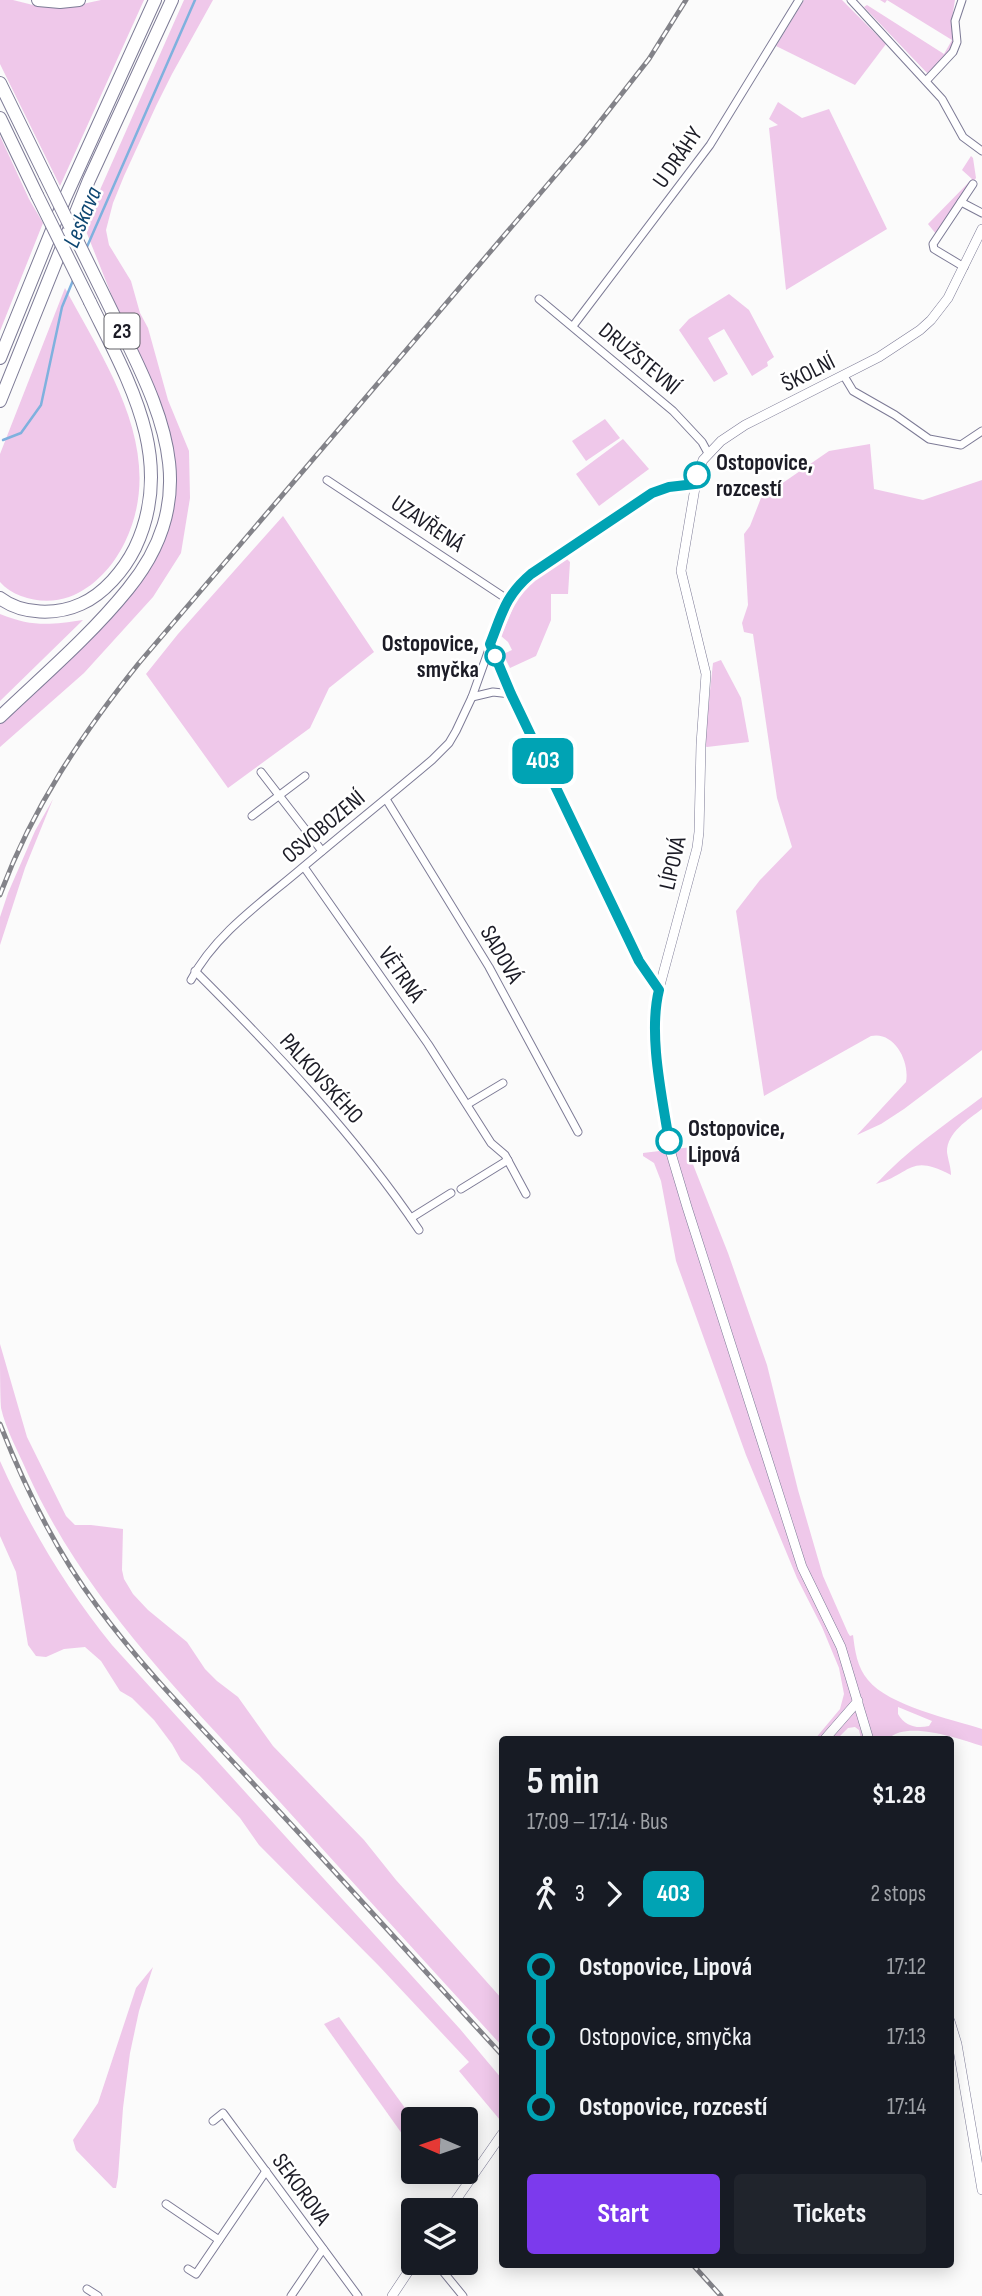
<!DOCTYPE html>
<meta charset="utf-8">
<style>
:root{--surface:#171b24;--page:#20242c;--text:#f1f3f6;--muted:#9ea1a6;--accent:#7c3aed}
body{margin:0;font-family:"Sofia Sans Condensed",sans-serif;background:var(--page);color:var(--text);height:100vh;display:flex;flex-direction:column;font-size:26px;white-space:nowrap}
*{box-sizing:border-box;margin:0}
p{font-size:23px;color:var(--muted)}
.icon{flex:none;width:38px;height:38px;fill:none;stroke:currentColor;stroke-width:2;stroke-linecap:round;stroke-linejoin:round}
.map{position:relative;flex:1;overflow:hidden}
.drawer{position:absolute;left:499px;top:1736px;width:455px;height:532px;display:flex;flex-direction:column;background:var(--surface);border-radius:7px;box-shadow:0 4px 18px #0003}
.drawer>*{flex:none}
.badge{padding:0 14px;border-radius:10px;font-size:24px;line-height:46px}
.needle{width:46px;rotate:272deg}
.tools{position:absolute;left:401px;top:2107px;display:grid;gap:14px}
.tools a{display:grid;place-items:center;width:77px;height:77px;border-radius:7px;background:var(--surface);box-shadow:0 4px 18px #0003;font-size:35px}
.map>.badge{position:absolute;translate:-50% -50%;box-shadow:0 0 0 4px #fff}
.legs{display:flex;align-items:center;gap:10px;height:77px;padding:0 28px;font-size:23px}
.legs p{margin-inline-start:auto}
.headline{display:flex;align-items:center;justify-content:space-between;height:119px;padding:0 28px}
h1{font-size:38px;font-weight:700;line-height:52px}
.primary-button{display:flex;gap:14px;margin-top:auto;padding:14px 28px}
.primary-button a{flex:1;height:80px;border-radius:7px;background:var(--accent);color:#fff;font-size:28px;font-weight:700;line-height:80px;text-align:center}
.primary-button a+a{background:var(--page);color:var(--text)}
ul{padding:0 28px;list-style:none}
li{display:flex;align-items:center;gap:24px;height:70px;font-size:26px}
li i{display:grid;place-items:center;width:10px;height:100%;margin:0 9px;background:currentColor}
li i::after{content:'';width:18px;height:18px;margin:-9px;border:5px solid;border-radius:50%;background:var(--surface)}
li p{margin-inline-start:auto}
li:first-child i{background:linear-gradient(#0000 50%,currentColor 0)}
li:last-child i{background:linear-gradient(currentColor 50%,#0000 0)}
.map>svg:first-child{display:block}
.green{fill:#efc8ea;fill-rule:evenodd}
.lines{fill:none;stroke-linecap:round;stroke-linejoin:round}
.stream{stroke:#7fb1de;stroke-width:2.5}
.minor-casing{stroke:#7d7b96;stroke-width:9}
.tertiary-casing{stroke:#7d7b96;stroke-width:10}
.motorway-casing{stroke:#7d7b96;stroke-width:14}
.minor{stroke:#fff;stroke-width:7}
.tertiary{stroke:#fff;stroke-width:9}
.motorway{stroke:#fff;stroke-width:12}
.rail-casing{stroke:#838389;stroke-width:5}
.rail{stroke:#fff;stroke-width:2.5;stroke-dasharray:8;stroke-linecap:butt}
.motorway-bridge-casing{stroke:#7d7b96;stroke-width:14;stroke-linecap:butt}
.motorway-bridge{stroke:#fff;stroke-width:12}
.line-1-casing{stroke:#fff;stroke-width:16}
.line-1{stroke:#00a3b4;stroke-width:10}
.stop-1-dot{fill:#fff;stroke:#00a3b4;stroke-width:3.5}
.labels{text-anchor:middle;stroke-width:5;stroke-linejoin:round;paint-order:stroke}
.shield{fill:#fff;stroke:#606067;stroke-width:2}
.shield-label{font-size:21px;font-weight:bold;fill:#1c1c26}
.street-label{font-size:23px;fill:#1c1c26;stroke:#fff}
.stop-label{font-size:23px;font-weight:bold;fill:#1c1c26;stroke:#fff;text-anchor:start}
.water-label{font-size:24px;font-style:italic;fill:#0e4772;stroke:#fff}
</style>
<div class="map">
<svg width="982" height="2296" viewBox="0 0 982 2296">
<rect width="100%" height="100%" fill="#fbfbfb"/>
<g class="green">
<path d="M0 0H13L37 6 78 5 101 0H144L60 186 0 64Z"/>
<path d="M184 0H213L172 74 156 106 124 176 113 203 106 230 109 245 131 281 140 313 148 328 168 400 189 451 190 498 181 553 153 597 84 673 0 747V717L96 626 145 563 171 481 145 379 84 226Z"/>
<path d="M804 0H842L886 44 855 85 776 46Z"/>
<path d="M880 0H955L952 18 955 36 954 44 946 57 928 74 864 7 867 5 944 54 952 40 887 0 885 3Z"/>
<path d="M778 102 802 118 829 109 887 229 786 290 769 128 778 125 769 119Z"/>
<path d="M0 136 29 199 43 223 0 331Z"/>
<path d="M971 156 973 158 976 178 936 234 928 224 972 179 962 170Z"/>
<path d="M65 288C106 365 168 452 125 542 114 565 94 588 69 597 47 605 16 600 0 582V454Z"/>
<path d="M729 294 749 310 774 357 767 362 768 366 752 376 724 329 708 338 728 374 714 382 679 330 689 319Z"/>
<path d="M605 419 620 438 586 461 572 441Z"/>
<path d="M623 439 649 469 599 506 576 474Z"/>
<path d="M870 444 874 489 923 500 982 480V1050L904 1109 881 1124 857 1135 906 1082C910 1061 894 1031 871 1036L764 1096 736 911 760 880 792 847 777 798 753 634 744 632 742 623 748 605 744 534 750 526 761 498 829 451Z"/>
<path d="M283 516 374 652 329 688 310 728 228 788 146 674 178 634Z"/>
<path d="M565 557 570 562 568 594H551V620L536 656 510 668 503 654 512 650 508 642 501 636 517 598 522 590Z"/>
<path d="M0 614C32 627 50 625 83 620L0 701Z"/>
<path d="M721 660 741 698 749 742 707 747 704 746 713 663Z"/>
<path d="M53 799 25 868 0 945V917L8 893 35 831Z"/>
<path d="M982 1097V1109C968 1120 947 1132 947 1152 948 1160 951 1167 951 1175 909 1153 912 1174 876 1184 906 1151 946 1124 982 1097Z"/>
<path d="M692 1147 691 1158 694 1167 728 1253 767 1365 798 1490 823 1576 848 1633 850 1636 853 1635C855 1651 857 1667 868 1680 889 1706 951 1719 982 1729V1746C959 1739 907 1720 888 1739H861L859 1730 855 1727 848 1728 837 1739H815L840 1709 844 1694 839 1668 822 1627 797 1578 746 1455 676 1261 661 1181 654 1163 643 1156V1153ZM898 1707 932 1721 929 1726C916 1729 905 1726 898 1714Z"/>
<path d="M0 1344 27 1437 66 1516 75 1525H91L123 1529 122 1570 124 1579 133 1594 148 1610 187 1642 205 1669 217 1681 238 1697 273 1746 364 1840 396 1880 502 1999V2046C424 1961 347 1876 270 1791 179 1692 83 1596 27 1472 18 1451 6 1430 1 1408 0 1391 0 1363 0 1344Z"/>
<path d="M0 1461C30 1528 66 1588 112 1645L460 2029 502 2079V2118L500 2120 459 2071 469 2062 379 1966 259 1845 240 1818 199 1775 181 1760 172 1744 154 1720 132 1698 120 1691 101 1661 85 1647 64 1649 46 1657 36 1656 28 1645 16 1572 0 1536Z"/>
<path d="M153 1967 139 2011 130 2053 123 2108 118 2177 116 2188H113L76 2150 73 2140 98 2103 136 1988Z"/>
<path d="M339 2017 413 2119V2132L405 2138 324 2024Z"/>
</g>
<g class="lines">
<g class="stream">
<path d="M86 249 195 0"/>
<path d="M3 440 21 433 41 405 62 307 74 278"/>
</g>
<defs>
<g id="minor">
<path d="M851 0 942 99 963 137 982 151"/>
<path d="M926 81 953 52 957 42 955 21 962 0"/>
<path d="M961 202 982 213"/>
<path d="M964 267 934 249 933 244 973 184"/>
<path d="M539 299 673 411 702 442 708 453"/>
<path d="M573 326 710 145 799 0"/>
<path d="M844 376 853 391 895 415 929 439 961 445 982 431"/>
<path d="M327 480 507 599"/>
<path d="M490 645 511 694 639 962 659 990"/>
<path d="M472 697 493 692 511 694"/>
<path d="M261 772 322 851"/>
<path d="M386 799 489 967 578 1132"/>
<path d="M252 816 305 776"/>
<path d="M304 867 428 1044 491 1143 505 1155 526 1194"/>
<path d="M195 971C276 1052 355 1135 419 1230"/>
<path d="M191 980C214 936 259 904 296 873 341 835 387 798 432 760L449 743 456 731 472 697 507 599 517 586 531 574 652 493 669 487 695 484"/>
<path d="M468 1104 503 1083"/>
<path d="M461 1189 508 1160"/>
<path d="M411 1218 451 1193"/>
<path d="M213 2121 223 2113 358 2296"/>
<path d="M166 2204 219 2240"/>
<path d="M436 2263 463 2296"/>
<path d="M188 2269 196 2274 266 2171"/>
<path d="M87 2289 98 2296"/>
<path d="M291 2296 323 2249"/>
</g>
<g id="tertiary">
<path d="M824 1740 858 1701"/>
<path d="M869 1740 841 1647 802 1567 687 1207 670 1150 660 1086 655 1021 656 1000 697 848 699 832 701 744 706 674 681 571 697 476 703 460 721 441 745 425 879 357 920 330 931 320 948 298 982 229"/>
<path d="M950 2021 957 2044 982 2190"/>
<path d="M449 2210 502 2134"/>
<path d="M392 2296 414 2263"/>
</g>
<g id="motorway">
<path d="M38 0 60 2 79 0"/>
<path d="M0 83 45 175"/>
<path d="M0 118 37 195"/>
<path d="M0 358 65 198 155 0"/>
<path d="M0 401 89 180 172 0"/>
<path d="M0 598C22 615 57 615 81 604 104 594 124 570 135 548 177 460 128 380 90 302"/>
<path d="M0 717C43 676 90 636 128 589 199 502 168 425 124 336 106 300 88 263 70 226"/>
</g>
</defs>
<use href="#minor" class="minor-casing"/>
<use href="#tertiary" class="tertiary-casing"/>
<use href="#motorway" class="motorway-casing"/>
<use href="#minor" class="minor"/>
<use href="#tertiary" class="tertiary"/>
<use href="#motorway" class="motorway"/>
<defs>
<g id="rail">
<path d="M0 895C32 808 82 734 139 663L584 142 649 59 686 0"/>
<path d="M0 1424C25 1488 55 1550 97 1606 146 1673 206 1732 262 1793 343 1880 422 1968 502 2055"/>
<path d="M692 2264 721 2296"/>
</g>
</defs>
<use href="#rail" class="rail-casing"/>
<use href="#rail" class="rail"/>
<defs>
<g id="motorway-bridge">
<path d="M45 175 70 226"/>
<path d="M37 195 90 302"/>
</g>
</defs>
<use href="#motorway-bridge" class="motorway-bridge-casing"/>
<use href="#motorway-bridge" class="motorway-bridge"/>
</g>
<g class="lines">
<defs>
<path id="line-1" d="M669 1141C662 1096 648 1034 659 990L639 961 511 694 490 644C502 614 505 596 531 574L652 493 669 487 695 484 697 475"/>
</defs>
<use href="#line-1" class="line-1-casing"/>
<use href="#line-1" class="line-1"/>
</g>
<g class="stop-1-dot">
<circle cx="697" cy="475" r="12"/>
<circle cx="495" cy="656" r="9"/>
<circle cx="669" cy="1141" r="12"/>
</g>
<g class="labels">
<rect class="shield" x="104.5" y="313.5" width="35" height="35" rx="5"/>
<g class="shield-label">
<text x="122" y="338">23</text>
</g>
<g class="street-label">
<text transform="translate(677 157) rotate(-55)" y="8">U DRÁHY</text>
<text transform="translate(640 358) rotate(40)" y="8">DRUŽSTEVNÍ</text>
<text transform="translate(808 372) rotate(-27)" y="8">ŠKOLNÍ</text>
<text transform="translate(428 523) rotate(34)" y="8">UZAVŘENÁ</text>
<text transform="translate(323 826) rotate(-40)" y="8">OSVOBOZENÍ</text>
<text transform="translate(672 863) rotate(-77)" y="8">LÍPOVÁ</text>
<text transform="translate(502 954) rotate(60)" y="8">SADOVÁ</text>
<text transform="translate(402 974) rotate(55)" y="8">VĚTRNÁ</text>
<text transform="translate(322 1078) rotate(48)" y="8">PALKOVSKÉHO</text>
<text transform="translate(302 2189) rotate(54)" y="8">SEKOROVA</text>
</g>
<g class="stop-label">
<text x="716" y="470">Ostopovice,<tspan x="716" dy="26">rozcestí</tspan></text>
<text x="479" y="651" text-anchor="end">Ostopovice,<tspan x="479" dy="26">smyčka</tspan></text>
<text x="688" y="1136">Ostopovice,<tspan x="688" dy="26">Lipová</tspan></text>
</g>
<g class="water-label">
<text transform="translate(82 217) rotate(-67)" y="8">Leskava</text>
</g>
</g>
</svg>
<div class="tools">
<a><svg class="needle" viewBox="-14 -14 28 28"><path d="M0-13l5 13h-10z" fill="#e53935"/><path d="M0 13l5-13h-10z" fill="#9ea1a6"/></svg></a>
<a><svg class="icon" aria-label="layers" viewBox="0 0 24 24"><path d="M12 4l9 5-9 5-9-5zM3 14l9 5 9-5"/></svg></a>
</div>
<b class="badge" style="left:543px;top:761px;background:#00a3b4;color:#fff">403</b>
<section class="drawer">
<div class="headline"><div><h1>5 min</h1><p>17:09 – 17:14 · Bus</p></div><b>$1.28</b></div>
<div class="legs"><svg class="icon" aria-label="walk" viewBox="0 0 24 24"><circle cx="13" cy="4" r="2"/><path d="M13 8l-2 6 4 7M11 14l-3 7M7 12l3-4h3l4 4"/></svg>3<svg class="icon" aria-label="forward" viewBox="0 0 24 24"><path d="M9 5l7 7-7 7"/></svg><b class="badge" style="background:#00a3b4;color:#fff">403</b><p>2 stops</p></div>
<ul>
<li><i style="color:#00a3b4"></i><b>Ostopovice, Lipová</b><p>17:12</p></li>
<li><i style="color:#00a3b4"></i><span>Ostopovice, smyčka</span><p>17:13</p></li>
<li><i style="color:#00a3b4"></i><b>Ostopovice, rozcestí</b><p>17:14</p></li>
</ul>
<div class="primary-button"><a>Start</a><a>Tickets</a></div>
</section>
</div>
